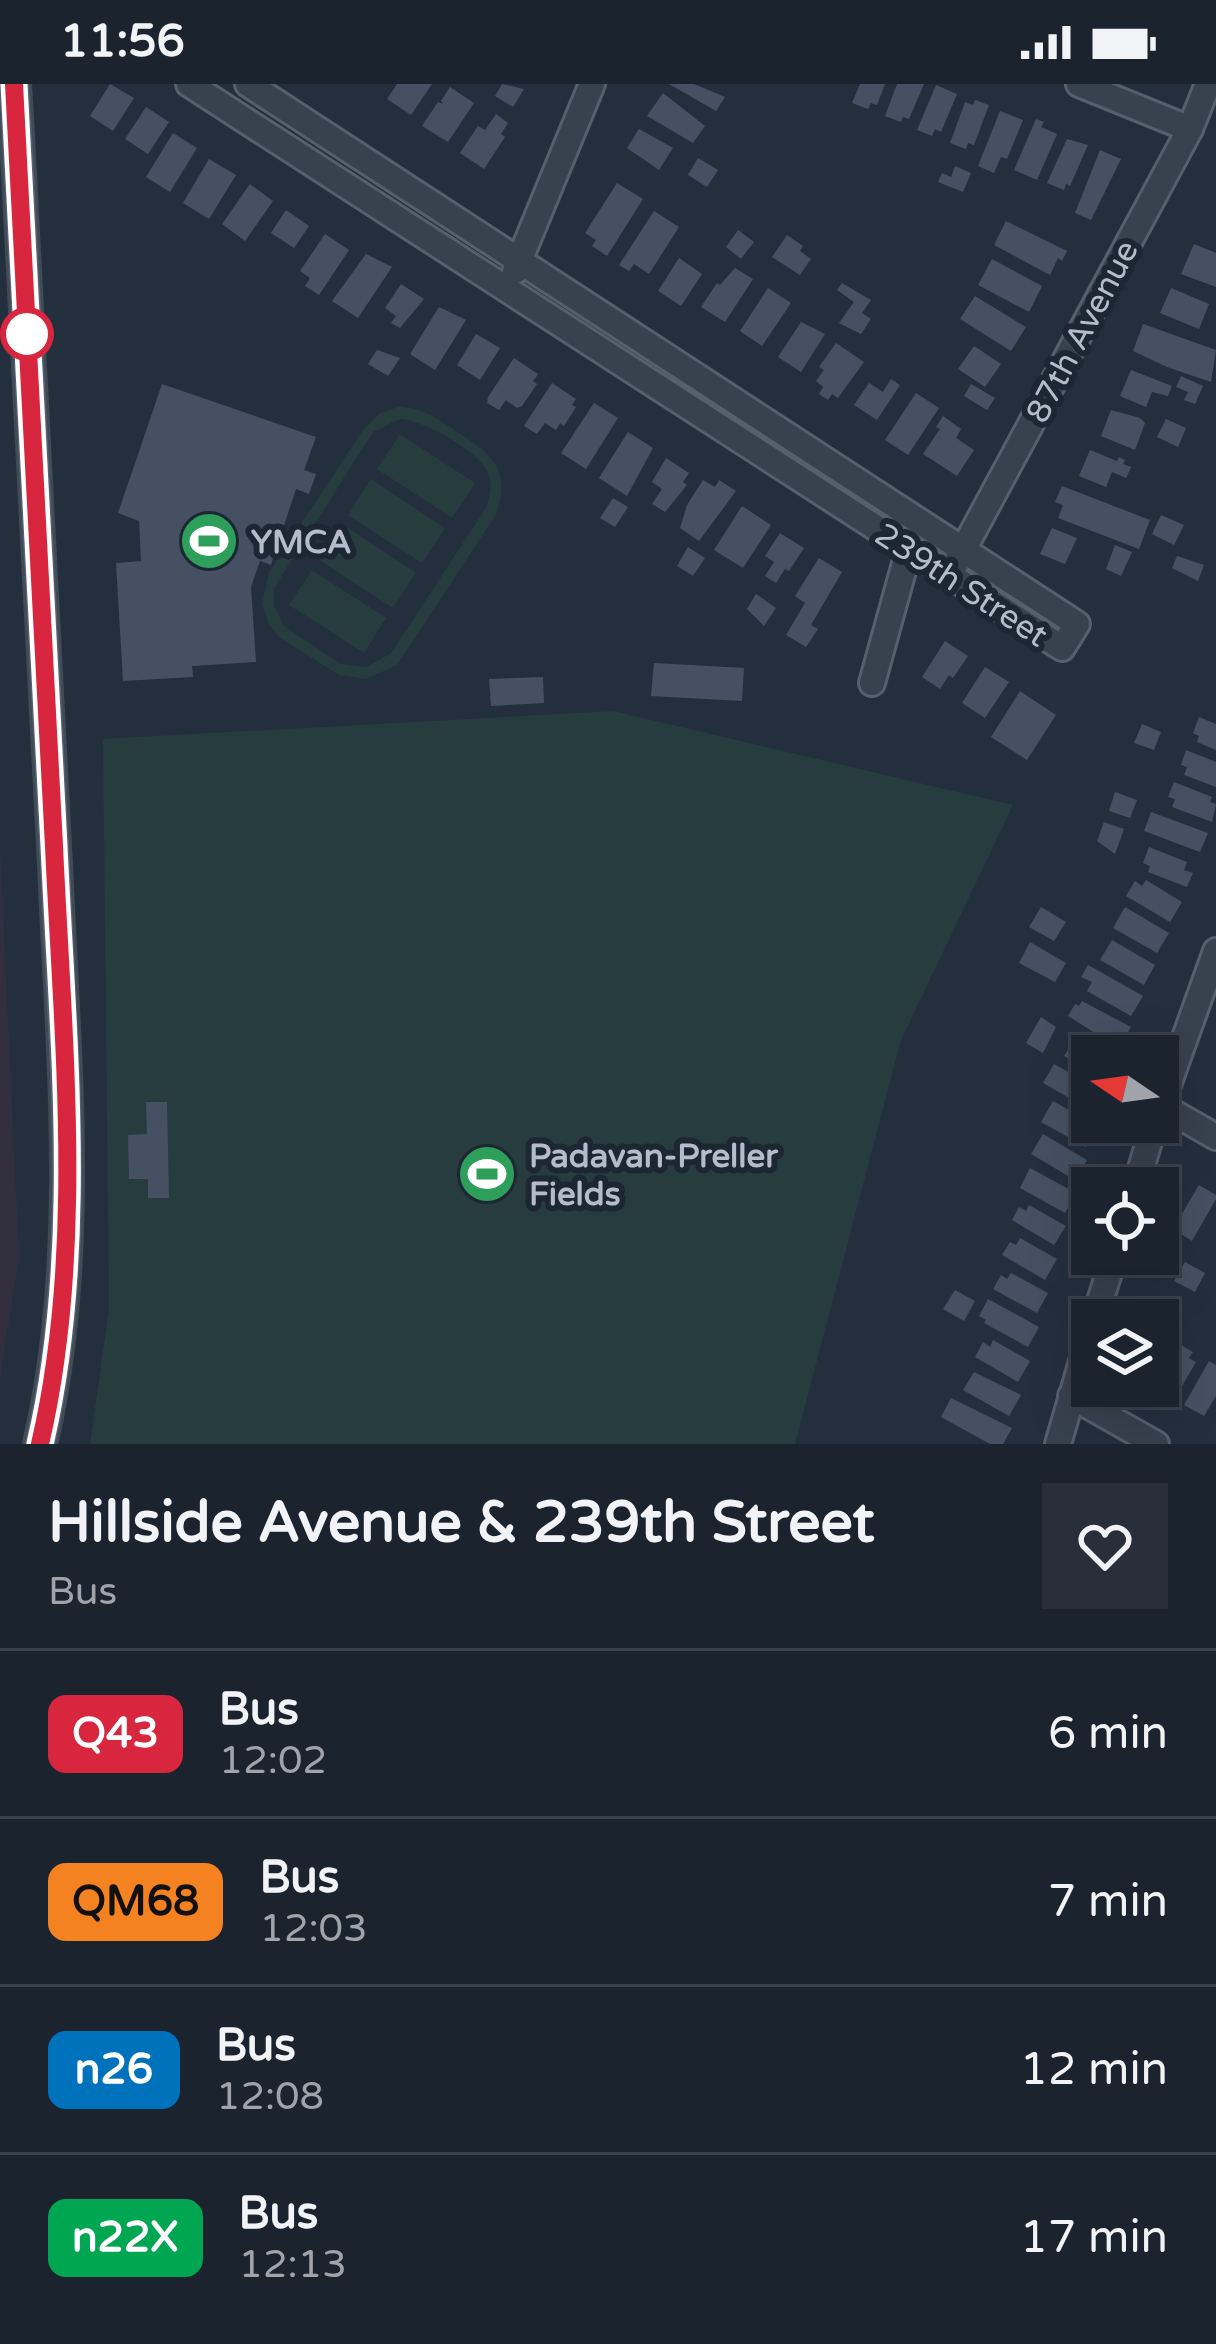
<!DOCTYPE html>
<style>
:root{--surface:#1b232e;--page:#282f3a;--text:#f1f3f6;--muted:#a0a4aa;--line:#39404a}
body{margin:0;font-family:"Varela Round",sans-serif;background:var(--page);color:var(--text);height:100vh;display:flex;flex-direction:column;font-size:45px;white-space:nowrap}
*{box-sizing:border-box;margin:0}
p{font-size:39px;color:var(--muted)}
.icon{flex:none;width:66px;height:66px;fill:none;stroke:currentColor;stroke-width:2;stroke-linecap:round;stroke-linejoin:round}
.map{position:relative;height:1360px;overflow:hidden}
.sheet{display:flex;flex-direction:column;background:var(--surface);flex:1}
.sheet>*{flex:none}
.badge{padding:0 24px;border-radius:18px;font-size:42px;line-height:78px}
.needle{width:78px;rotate:283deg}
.buttons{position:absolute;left:1071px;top:951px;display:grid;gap:24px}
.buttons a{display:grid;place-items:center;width:108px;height:108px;border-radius:0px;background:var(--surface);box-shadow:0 12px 48px #0002,0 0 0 3px var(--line);font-size:60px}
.map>.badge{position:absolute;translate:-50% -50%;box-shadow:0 0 0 6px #fff}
.round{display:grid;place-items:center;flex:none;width:126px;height:126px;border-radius:0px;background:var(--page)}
.summary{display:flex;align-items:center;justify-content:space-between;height:204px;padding:0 48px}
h1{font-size:57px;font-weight:800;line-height:90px}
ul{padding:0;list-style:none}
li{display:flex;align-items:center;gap:36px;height:168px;padding:0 48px;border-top:3px solid var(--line)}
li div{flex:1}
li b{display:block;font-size:45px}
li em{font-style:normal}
li .badge{min-width:132px;font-weight:700;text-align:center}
.status{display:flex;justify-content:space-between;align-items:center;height:84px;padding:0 60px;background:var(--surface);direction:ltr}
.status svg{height:33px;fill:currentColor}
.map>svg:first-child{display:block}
.medical{fill:#32303f}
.green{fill:#263c3f;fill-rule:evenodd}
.building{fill:#455162}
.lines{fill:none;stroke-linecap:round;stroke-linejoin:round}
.minor-casing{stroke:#565f6c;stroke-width:30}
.major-casing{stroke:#414a57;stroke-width:36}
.minor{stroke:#38414e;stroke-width:24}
.major{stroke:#56606e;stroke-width:30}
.line-casing{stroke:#fff;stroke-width:27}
.line{stroke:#d7263d;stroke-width:18}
.stop-dot{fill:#fff;stroke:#d7263d;stroke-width:6}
.labels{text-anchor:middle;stroke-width:12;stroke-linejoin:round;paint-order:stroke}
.street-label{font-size:33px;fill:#b4bcc9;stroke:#1d2633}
.poi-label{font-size:33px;font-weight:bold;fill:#b4bcc9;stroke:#1d2633;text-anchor:start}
</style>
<div class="status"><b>11:56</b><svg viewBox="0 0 49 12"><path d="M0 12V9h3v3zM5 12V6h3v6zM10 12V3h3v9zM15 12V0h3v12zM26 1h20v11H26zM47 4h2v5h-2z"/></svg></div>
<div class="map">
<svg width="1216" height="1360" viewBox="0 0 1216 1360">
<rect width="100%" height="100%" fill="#242f3e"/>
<path class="medical" d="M0 765 19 1174 0 1293Z"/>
<g class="green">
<path d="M398 323C420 323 433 332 450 343 487 367 515 383 495 432L397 581 366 595 339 591 279 553 269 540 262 520 269 488 365 343 380 329ZM399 335C421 335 475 365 486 385 493 398 491 410 486 424L391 569 367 583 341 580 284 542 274 522V504L373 348Z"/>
<path d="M400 350 475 399 452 434 377 385Z"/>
<path d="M371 395 445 444 422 479 348 431Z"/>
<path d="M342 440 416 489 393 524 319 476Z"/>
<path d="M312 486 386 534 364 569 289 521Z"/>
<path d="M613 627 1013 721 901 956 795 1360H90L109 1225 103 655Z"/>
</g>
<g class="building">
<path d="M110 0 134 14 113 47 90 32Z"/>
<path d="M397 0H432L411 31 387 15Z"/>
<path d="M502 0 524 5 513 23 495 12Z"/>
<path d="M669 0H694L725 13 716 27Z"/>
<path d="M860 0H885L877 21 871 19 868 25 852 19Z"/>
<path d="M897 0H924L909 35 903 33 901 38 885 32Z"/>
<path d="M936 1 957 10 941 48 935 45 932 52 917 46Z"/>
<path d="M450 3 474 19 448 58 422 42 438 18 443 20 441 17Z"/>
<path d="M663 9 705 42 693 59 647 32Z"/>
<path d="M975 16 989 21 974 61 968 59 966 65 950 59 965 18 973 21Z"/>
<path d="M146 23 169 38 148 70 125 55Z"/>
<path d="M1000 27 1023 36 1007 75 1001 73 994 89 978 82Z"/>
<path d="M496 30 508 39 501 50 505 53 484 85 460 69 478 42 485 46Z"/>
<path d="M1036 35 1044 38 1041 43 1057 50 1037 96 1014 86Z"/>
<path d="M639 45 673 64 659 86 627 64Z"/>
<path d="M173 49 197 64 170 108 146 93Z"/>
<path d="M1067 55 1088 61 1070 102 1066 100 1064 106 1047 99Z"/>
<path d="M1100 66 1121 75 1091 136 1075 129Z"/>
<path d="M698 74 718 86 707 103 688 91Z"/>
<path d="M209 75 236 91 209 135 183 119Z"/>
<path d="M955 82 971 89 963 108 938 98 942 89 951 93Z"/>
<path d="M617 99 643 115 607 172 592 162 596 156 585 149Z"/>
<path d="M250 100 273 117 245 157 222 140Z"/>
<path d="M286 126 309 142 294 164 271 149Z"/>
<path d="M654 127 679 143 649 190 634 180 629 187 619 181Z"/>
<path d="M1006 137 1067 167 1062 177 1058 174 1050 191 994 161Z"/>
<path d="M738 146 754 158 741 175 726 163Z"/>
<path d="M325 150 349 166 319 211 305 202 310 194 300 187Z"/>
<path d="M787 151 803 162 800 167 811 175 800 191 772 173Z"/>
<path d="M1194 160 1216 169V203L1181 190Z"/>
<path d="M366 170 392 183 358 234 332 217Z"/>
<path d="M679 174 702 190 681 222 658 207Z"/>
<path d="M992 175 1042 202 1029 228 978 201Z"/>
<path d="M735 184 753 195 725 238 701 223 717 199 720 201Z"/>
<path d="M842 199 871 216 862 229 871 235 861 250 839 239 854 218 837 206Z"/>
<path d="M401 200 424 215 400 244 391 239 396 232 385 224Z"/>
<path d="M768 204 791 219 762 262 740 247Z"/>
<path d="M1171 204 1209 220 1199 245 1160 229Z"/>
<path d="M975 212 1026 243 1011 267 960 235Z"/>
<path d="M439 223 466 236 435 286 410 270Z"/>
<path d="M801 238 825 250 801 288 778 273Z"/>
<path d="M1143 240 1216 266 1211 298 1167 283 1133 267Z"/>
<path d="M476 250 500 264 480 296 457 281Z"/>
<path d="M836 259 864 278 838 314 832 310 828 316 819 310 823 303 816 297 824 286 819 283Z"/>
<path d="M974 262 1001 280 985 303 958 285Z"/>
<path d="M377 266 400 274 388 292 368 280Z"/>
<path d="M514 274 538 290 533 297 537 300 522 322 517 324 506 316 499 326 487 319 488 313Z"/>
<path d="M1131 286 1172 302 1168 312 1152 308 1146 323 1120 312Z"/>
<path d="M1181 292 1203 302 1195 320 1184 316 1188 308 1176 303Z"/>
<path d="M891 295 900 301 877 336 854 321 869 299 883 308Z"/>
<path d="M552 299 576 315 572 321 576 323 564 342 560 339 556 346 545 339 537 350 524 342Z"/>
<path d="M162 300 316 353 304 386 316 390 309 410 296 405 271 481 260 477 251 503 256 578 192 582 193 593 123 597 116 479 141 477 139 437 118 429Z"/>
<path d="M971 300 995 314 987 326 964 312Z"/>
<path d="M916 309 939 324 908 371 885 356Z"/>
<path d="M594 319 618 334 586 385 561 369Z"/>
<path d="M1111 326 1140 334 1145 339 1135 366 1101 352Z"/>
<path d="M943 332 961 345 956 354 974 366 957 392 923 370 940 345 936 343Z"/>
<path d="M1166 335 1186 344 1178 363 1157 353Z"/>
<path d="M628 348 653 364 627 412 599 394Z"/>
<path d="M1090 366 1117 377 1119 373 1125 376 1123 380 1131 383 1126 394 1112 388 1106 403 1079 392Z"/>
<path d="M666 374 689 389 683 398 687 401 665 428 652 420 662 405 652 398Z"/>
<path d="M703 396 715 403 719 396 736 407 699 457 680 444 687 421Z"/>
<path d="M1062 402 1150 436 1139 465 1058 434 1063 421 1055 418Z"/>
<path d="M613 414 628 423 615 443 600 434Z"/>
<path d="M742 422 771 441 743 484 714 466Z"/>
<path d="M1161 431 1184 441 1174 461 1152 450Z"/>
<path d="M1052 444 1077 454 1065 480 1040 470Z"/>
<path d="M780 449 804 464 789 487 785 485 776 499 765 492 774 478 765 472Z"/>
<path d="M1115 461 1132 468 1121 492 1106 485Z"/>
<path d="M688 463 705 474 693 492 677 482Z"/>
<path d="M1177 472 1204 481 1198 497 1172 484Z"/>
<path d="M819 474 842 488 811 541 818 545 806 563 786 551 805 519 795 512Z"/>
<path d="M756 510 776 524 764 542 747 525Z"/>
<path d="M945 557 968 572 953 594 949 591 940 605 922 593Z"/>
<path d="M654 579 744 584 742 617 651 612Z"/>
<path d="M985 583 1009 598 985 634 962 619Z"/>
<path d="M543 593 544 619 491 622 489 595Z"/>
<path d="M1020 607 1056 631 1027 676 991 653Z"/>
<path d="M1199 633 1216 640V666L1197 658 1199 652 1193 649Z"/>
<path d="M1142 640 1161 648 1154 666 1134 659Z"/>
<path d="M1186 666 1216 678V703L1184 691 1187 683 1181 681Z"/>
<path d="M1174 698 1212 713 1210 718 1216 720 1212 738 1172 723 1175 715 1168 713Z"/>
<path d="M1115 708 1137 716 1130 734 1109 727Z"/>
<path d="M1151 728 1208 749 1200 768 1144 747Z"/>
<path d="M1104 738 1124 745 1115 770 1097 757Z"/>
<path d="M1149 763 1187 778 1184 786 1193 789 1187 803 1148 788 1150 782 1143 779Z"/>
<path d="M1146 796 1182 818 1170 838 1126 812 1135 797 1142 802Z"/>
<path d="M1041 823 1066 838 1054 857 1029 843Z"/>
<path d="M1125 823 1169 849 1157 869 1113 844Z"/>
<path d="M1112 856 1155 881 1144 901 1100 876Z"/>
<path d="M1030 858 1066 879 1055 898 1019 879Z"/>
<path d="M1088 881 1143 912 1131 932 1087 907 1092 898 1081 893Z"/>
<path d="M1082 917 1131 943 1119 964 1068 932 1075 920 1079 922Z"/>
<path d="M1041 933 1056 943 1043 969 1026 959Z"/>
<path d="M1075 954 1083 956 1111 972H1092V988L1064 972Z"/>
<path d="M1054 980 1092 1001V1027L1043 999Z"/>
<path d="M1053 1017 1098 1042 1086 1063 1041 1038Z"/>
<path d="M146 1018H167L169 1114H148V1095H129L128 1051 147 1050Z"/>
<path d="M1043 1050 1087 1076 1075 1096 1031 1070Z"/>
<path d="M1030 1084 1076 1109 1065 1129 1020 1104Z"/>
<path d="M1199 1101 1216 1111V1115L1192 1157 1173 1145Z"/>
<path d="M1029 1121 1066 1142 1054 1161 1012 1136 1019 1123 1026 1127Z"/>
<path d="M1020 1154 1057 1175 1045 1196 1002 1171 1010 1158 1016 1161Z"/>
<path d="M1185 1178 1205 1189 1195 1208 1174 1197Z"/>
<path d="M1011 1189 1048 1209 1037 1229 993 1205 1001 1191 1007 1195Z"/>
<path d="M955 1206 975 1217 964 1237 943 1225Z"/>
<path d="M988 1215 1039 1243 1028 1263 984 1239 986 1236 979 1232Z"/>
<path d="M993 1256 1030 1277 1018 1298 975 1273 983 1258 990 1263Z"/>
<path d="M1179 1260 1193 1268 1189 1274 1196 1278 1174 1316 1150 1302H1158Z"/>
<path d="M1209 1277 1216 1281V1312L1204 1332 1184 1321Z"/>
<path d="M974 1288 1021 1311 1009 1332 963 1306Z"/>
<path d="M951 1314 1012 1344 1003 1360H990L941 1333Z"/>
</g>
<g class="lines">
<defs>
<g id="minor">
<path d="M189 0 1062 564 1077 540 248 0"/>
<path d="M1079 0 1190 45"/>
<path d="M515 187 592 0"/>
<path d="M956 479 1190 45 1208 0"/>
<path d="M872 599 909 465"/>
<path d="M1160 1021 1216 1053"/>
<path d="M1158 1029 1216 867"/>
<path d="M1135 1104 1155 1038"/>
<path d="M1094 1236 1115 1170"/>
<path d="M1071 1312 1156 1360"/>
<path d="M1058 1360 1092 1243"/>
</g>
<path id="major" d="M14 0C29 260 43 520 55 781 63 972 84 1172 40 1360"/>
</defs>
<use href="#minor" class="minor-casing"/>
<use href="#major" class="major-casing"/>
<use href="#minor" class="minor"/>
<use href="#major" class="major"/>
</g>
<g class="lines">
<defs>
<path id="line" d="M14 0C29 254 42 508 54 762 63 959 85 1168 40 1360"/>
</defs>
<use href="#line" class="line-casing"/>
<use href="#line" class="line"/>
</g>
<defs>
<symbol id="stadium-disc" viewBox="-11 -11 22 22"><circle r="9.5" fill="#2e9e5b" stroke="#1d2633"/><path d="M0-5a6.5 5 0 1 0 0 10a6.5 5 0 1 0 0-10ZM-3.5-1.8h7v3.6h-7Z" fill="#fff"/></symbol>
</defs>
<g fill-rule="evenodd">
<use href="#stadium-disc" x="176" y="424" width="66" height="66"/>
<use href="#stadium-disc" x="454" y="1057" width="66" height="66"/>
</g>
<circle class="stop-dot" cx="27" cy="250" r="24"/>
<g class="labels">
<g class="street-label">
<text transform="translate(1081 247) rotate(-62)" y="12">87th Avenue</text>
<text transform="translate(962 500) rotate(33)" y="12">239th Street</text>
</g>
<g class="poi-label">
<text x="251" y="469">YMCA</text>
<text x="529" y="1083">Padavan-Preller<tspan x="529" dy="38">Fields</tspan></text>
</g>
</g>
</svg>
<div class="buttons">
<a><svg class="needle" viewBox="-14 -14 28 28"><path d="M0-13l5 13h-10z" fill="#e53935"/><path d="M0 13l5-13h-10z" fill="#a0a4aa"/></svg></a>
<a><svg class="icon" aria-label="locate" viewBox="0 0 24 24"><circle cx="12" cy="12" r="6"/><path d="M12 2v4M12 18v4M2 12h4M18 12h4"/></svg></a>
<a><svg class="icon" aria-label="layers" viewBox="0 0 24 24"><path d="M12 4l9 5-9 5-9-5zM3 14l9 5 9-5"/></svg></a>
</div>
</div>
<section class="sheet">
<div class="summary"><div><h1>Hillside Avenue &amp; 239th Street</h1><p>Bus</p></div><a class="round"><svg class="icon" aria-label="heart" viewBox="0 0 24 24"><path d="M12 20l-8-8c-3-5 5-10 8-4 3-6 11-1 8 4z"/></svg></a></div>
<ul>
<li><span class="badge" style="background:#d7263d;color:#fff">Q43</span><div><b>Bus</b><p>12:02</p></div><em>6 min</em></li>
<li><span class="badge" style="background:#f58220;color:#111">QM68</span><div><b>Bus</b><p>12:03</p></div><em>7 min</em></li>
<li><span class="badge" style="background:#0072bc;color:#fff">n26</span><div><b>Bus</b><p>12:08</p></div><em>12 min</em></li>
<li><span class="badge" style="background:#00a651;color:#fff">n22X</span><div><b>Bus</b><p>12:13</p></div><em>17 min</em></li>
</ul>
</section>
